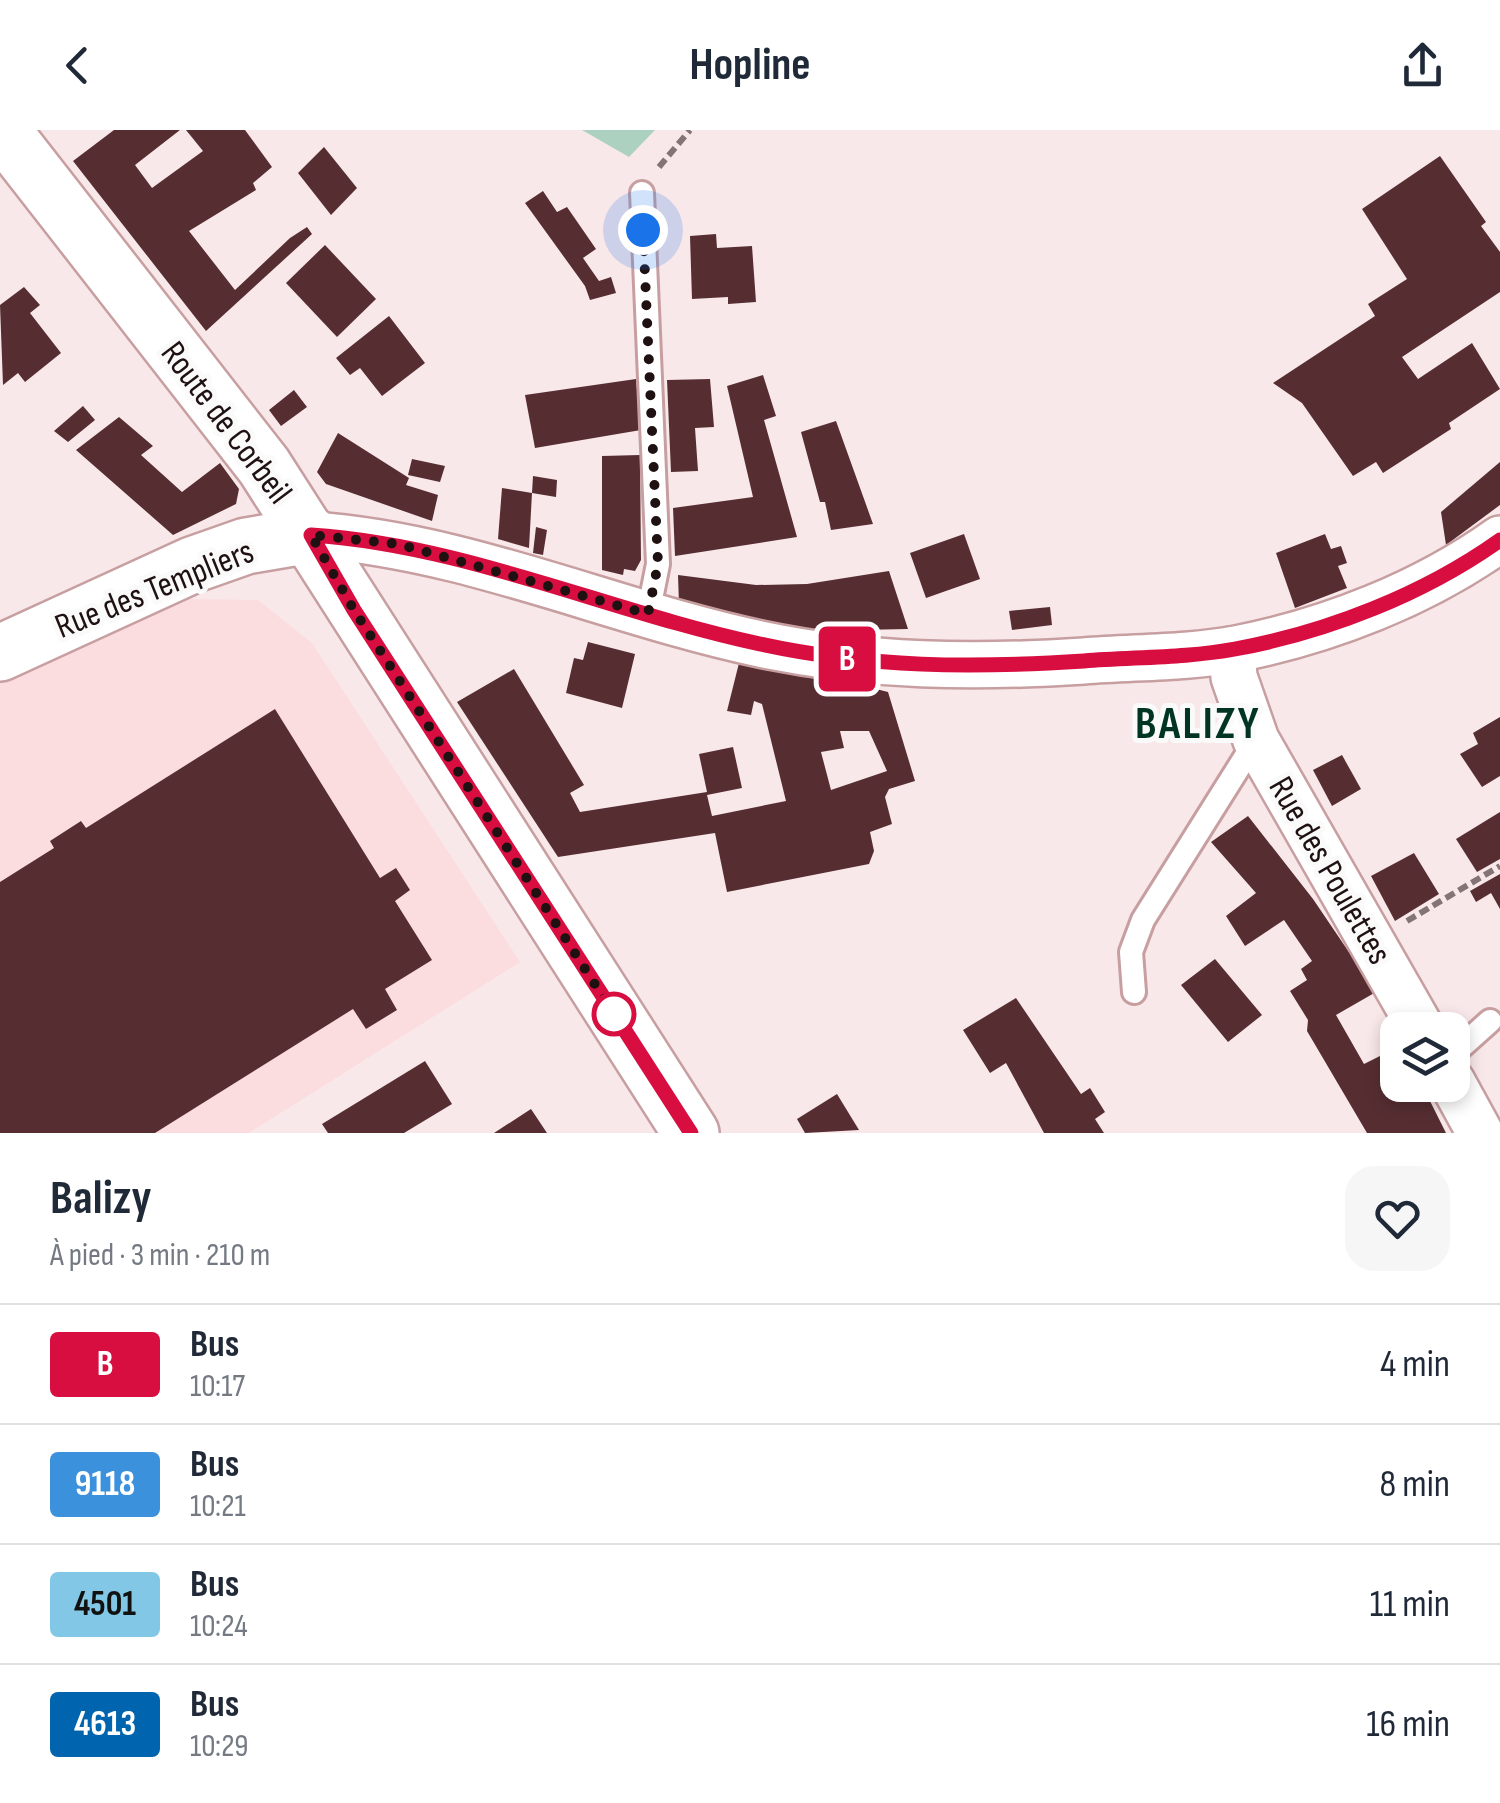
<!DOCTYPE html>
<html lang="fr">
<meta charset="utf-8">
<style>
:root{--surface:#fff;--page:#f6f6f7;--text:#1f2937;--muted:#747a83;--line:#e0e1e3}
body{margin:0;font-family:"Sofia Sans Condensed",sans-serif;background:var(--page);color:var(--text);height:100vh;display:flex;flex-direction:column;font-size:38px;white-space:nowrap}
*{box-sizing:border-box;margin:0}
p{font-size:32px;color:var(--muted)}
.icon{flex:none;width:55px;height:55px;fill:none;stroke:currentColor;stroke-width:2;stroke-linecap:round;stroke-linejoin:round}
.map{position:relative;height:1003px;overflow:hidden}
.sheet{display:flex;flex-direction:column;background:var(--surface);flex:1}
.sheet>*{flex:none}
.badge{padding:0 20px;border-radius:8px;font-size:35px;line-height:65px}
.fabs{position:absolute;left:1380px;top:882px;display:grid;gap:20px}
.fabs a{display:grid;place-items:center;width:90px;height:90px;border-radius:20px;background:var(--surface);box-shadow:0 5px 15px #0003;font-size:50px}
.you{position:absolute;width:50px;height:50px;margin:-25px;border:8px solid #fff;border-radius:50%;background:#1a73e8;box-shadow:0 0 0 15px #1a73e833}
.map>.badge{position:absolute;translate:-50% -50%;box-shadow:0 0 0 5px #fff}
.round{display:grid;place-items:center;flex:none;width:105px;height:105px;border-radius:30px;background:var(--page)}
.head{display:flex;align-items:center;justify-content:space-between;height:170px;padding:0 50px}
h1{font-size:48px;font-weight:700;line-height:75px}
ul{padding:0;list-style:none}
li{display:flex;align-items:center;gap:30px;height:120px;padding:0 50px;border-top:2px solid var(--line)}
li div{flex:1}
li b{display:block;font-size:38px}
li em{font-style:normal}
li .badge{min-width:110px;font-weight:700;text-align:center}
header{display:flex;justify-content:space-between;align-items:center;height:130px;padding:0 50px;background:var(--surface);font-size:45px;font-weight:700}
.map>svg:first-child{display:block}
.built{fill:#fcdddf}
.green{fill:#add1c0}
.building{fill:#562e32;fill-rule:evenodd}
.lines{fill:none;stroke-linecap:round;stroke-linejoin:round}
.service-casing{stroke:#c79fa1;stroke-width:28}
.minor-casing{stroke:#c79fa1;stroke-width:50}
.tertiary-casing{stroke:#c79fa1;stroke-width:60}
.secondary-casing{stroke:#c79fa1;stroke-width:60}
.path{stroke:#837475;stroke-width:6;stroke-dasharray:10 5;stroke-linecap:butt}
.service{stroke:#fff;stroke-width:22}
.minor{stroke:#fff;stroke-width:45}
.tertiary{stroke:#fff;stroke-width:55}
.secondary{stroke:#fff;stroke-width:55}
.line-casing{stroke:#fff;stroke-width:22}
.line{stroke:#d80e41;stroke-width:15}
.walk{stroke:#1f1112;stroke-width:10;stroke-dasharray:0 18}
.stop-dot{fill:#fff;stroke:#d80e41;stroke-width:5}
.labels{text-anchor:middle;stroke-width:10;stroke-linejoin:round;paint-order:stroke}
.street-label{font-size:35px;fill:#1f1112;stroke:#fafafa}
.district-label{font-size:45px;font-weight:bold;letter-spacing:2.5px;fill:#013423;stroke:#fafafa}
</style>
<header><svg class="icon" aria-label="back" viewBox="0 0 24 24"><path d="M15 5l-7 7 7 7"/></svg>Hopline<svg class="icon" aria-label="share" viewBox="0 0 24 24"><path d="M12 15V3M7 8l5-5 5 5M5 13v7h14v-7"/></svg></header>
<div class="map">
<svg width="1500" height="1003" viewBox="0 0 1500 1003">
<rect width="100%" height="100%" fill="#f9e8e9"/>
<path class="built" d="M189 469 258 470 312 513 520 832 249 1003H0V550Z"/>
<path class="green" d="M582 0H655L629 27Z"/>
<g class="building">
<path d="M114 0H180L135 35 152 58 203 21 186 0H245L272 37 253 53 256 60 189 101 235 160 290 108 307 97 312 104 206 201 73 31Z"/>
<path d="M324 17 357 58 331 85 298 43Z"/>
<path d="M1440 26 1486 92 1481 96 1500 122V162L1402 227 1418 249 1472 213 1500 259 1449 293 1451 299 1383 343 1376 332 1353 346 1302 273 1273 253 1375 186 1368 174 1407 149 1362 79Z"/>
<path d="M543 61 557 82 567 77 596 119 583 128 599 151 611 147 616 163 590 170 585 156 525 73Z"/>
<path d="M716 104 717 118 752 116 756 172 728 174V167L692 169 690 106Z"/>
<path d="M325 115 376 169 337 207 286 153Z"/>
<path d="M24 157 40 175 30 183 61 223 25 252 18 243 3 255 0 175Z"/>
<path d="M389 186 425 233 382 266 360 238 350 245 336 228Z"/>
<path d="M763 245 776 286 764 290 797 407 675 426 673 378 753 367 727 256Z"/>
<path d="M636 249 641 300 535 318 525 265Z"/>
<path d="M710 249 714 297 695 298 698 341 671 342 667 250Z"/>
<path d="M294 260 307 277 281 296 269 280Z"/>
<path d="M83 276 95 290 68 312 54 301Z"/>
<path d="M119 287 153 316 141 325 182 362 220 333 239 359 236 374 173 405 76 320Z"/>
<path d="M836 291 873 394 831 400 825 372H820L801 302Z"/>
<path d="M338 303 409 348 406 355 438 365 432 391 326 354 317 342Z"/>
<path d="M640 325 641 430 635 441 624 439 623 445 602 440V326Z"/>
<path d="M412 329 445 336 440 352 408 345Z"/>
<path d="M1500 332V375L1446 415 1441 382Z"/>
<path d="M533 346 557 350 556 367 532 363 529 418 498 409 502 358 532 363Z"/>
<path d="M536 397 547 400 543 425 533 423Z"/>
<path d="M964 404 980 449 926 468 910 423Z"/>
<path d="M1325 404 1331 419 1341 416 1347 433 1338 436 1347 458 1295 478 1276 423Z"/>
<path d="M889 441 908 499 762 502 679 475 678 445 756 455 807 454Z"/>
<path d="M1050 477 1052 495 1012 500 1009 481Z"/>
<path d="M588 512 635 524 622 578 566 563 574 528 583 530Z"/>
<path d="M741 525 888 562 915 651 889 659 885 667 892 694 870 702 874 721 869 734 727 762 715 703 558 727 457 572 514 539 584 655 570 663 580 682 707 662 699 624 733 617 742 658 707 665 712 686 786 671 762 574 754 571 751 585 727 581ZM840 601H869L887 641 831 660 821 622 844 618Z"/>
<path d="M275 579 380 748 396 738 410 760 395 771 432 830 385 859 397 880 366 899 353 879 155 1003H0V752L54 718 50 711 81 691 86 698Z"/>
<path d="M1500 587V646L1482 657 1460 624 1478 614 1473 603Z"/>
<path d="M1342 625 1361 659 1332 676 1313 640Z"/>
<path d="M1500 682V729L1477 742 1456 709Z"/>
<path d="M1248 686 1313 769 1376 862 1336 885 1364 934 1398 917V955H1422L1446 1003H1367L1307 901 1308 890 1290 861 1307 850 1301 839 1312 831 1284 790 1245 816 1226 786 1256 763 1211 712Z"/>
<path d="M1414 723 1439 764 1395 791 1371 746Z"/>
<path d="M1500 744V779L1491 763 1476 772 1470 761Z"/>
<path d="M1215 829 1262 885 1228 912 1181 855Z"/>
<path d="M1016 868 1081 964 1090 958 1105 982 1095 989 1104 1003H1044L1006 933 990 943 963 900Z"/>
<path d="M425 931 452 974 404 1003H328L322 994Z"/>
<path d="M837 964 859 1000 805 1003 797 989Z"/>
<path d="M531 979 547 1003H494Z"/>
</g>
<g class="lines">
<defs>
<g id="service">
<path d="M642 63 658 434 648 484"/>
<path d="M1134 862 1131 822 1143 790 1256 610"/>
<path d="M1452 925 1490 891"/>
</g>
<g id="minor">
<path d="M311 405C465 415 610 482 760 514 869 537 974 538 1084 531 1134 527 1187 528 1236 519 1328 501 1423 464 1500 409"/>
<path d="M1232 520 1234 547 1256 610 1422 900"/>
<path d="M1452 952 1480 1003"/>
</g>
<path id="tertiary" d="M0 523 192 435 246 416 311 405"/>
<path id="secondary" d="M2 0 264 336 691 1003"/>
</defs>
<use href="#service" class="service-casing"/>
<use href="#minor" class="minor-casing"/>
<use href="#tertiary" class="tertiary-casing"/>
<use href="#secondary" class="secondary-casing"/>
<g class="path">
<path d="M659 37 690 0"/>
<path d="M1407 791 1500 736"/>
</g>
<use href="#service" class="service"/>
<use href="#minor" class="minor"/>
<use href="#tertiary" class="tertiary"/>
<use href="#secondary" class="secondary"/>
</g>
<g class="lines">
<defs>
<path id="line" d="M691 1003 354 480 311 405C465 415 610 482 760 514 869 538 974 538 1084 531 1134 527 1187 528 1235 519 1328 502 1424 464 1500 410"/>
</defs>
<use href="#line" class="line-casing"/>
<use href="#line" class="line"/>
<path class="walk" d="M614 884 354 480 311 405 398 414 648 484 658 434 643 100"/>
</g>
<circle class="stop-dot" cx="614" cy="884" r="20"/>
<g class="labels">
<g class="street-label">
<text transform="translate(227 292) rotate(53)" y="12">Route de Corbeil</text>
<text transform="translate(154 458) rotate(-22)" y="12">Rue des Templiers</text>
<text transform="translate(1331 740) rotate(60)" y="12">Rue des Poulettes</text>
</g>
<g class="district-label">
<text x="1198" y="608">BALIZY</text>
</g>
</g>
</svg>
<div class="fabs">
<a><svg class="icon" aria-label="layers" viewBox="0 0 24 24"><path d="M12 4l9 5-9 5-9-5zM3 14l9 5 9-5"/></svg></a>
</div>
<div class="you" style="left:643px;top:100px"></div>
<b class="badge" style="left:847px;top:529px;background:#d80e41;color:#fff">B</b>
</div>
<section class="sheet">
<div class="head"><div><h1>Balizy</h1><p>À pied · 3 min · 210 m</p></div><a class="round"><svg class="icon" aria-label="heart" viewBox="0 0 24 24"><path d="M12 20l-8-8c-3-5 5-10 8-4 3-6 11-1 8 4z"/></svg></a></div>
<ul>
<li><span class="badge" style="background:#d80e41;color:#fff">B</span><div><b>Bus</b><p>10:17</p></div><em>4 min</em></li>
<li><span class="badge" style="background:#3c91dc;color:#fff">9118</span><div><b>Bus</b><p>10:21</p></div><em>8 min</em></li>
<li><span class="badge" style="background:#82c8e6;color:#111">4501</span><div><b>Bus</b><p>10:24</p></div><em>11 min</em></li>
<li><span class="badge" style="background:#0065ae;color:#fff">4613</span><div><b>Bus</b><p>10:29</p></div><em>16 min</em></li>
</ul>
</section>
